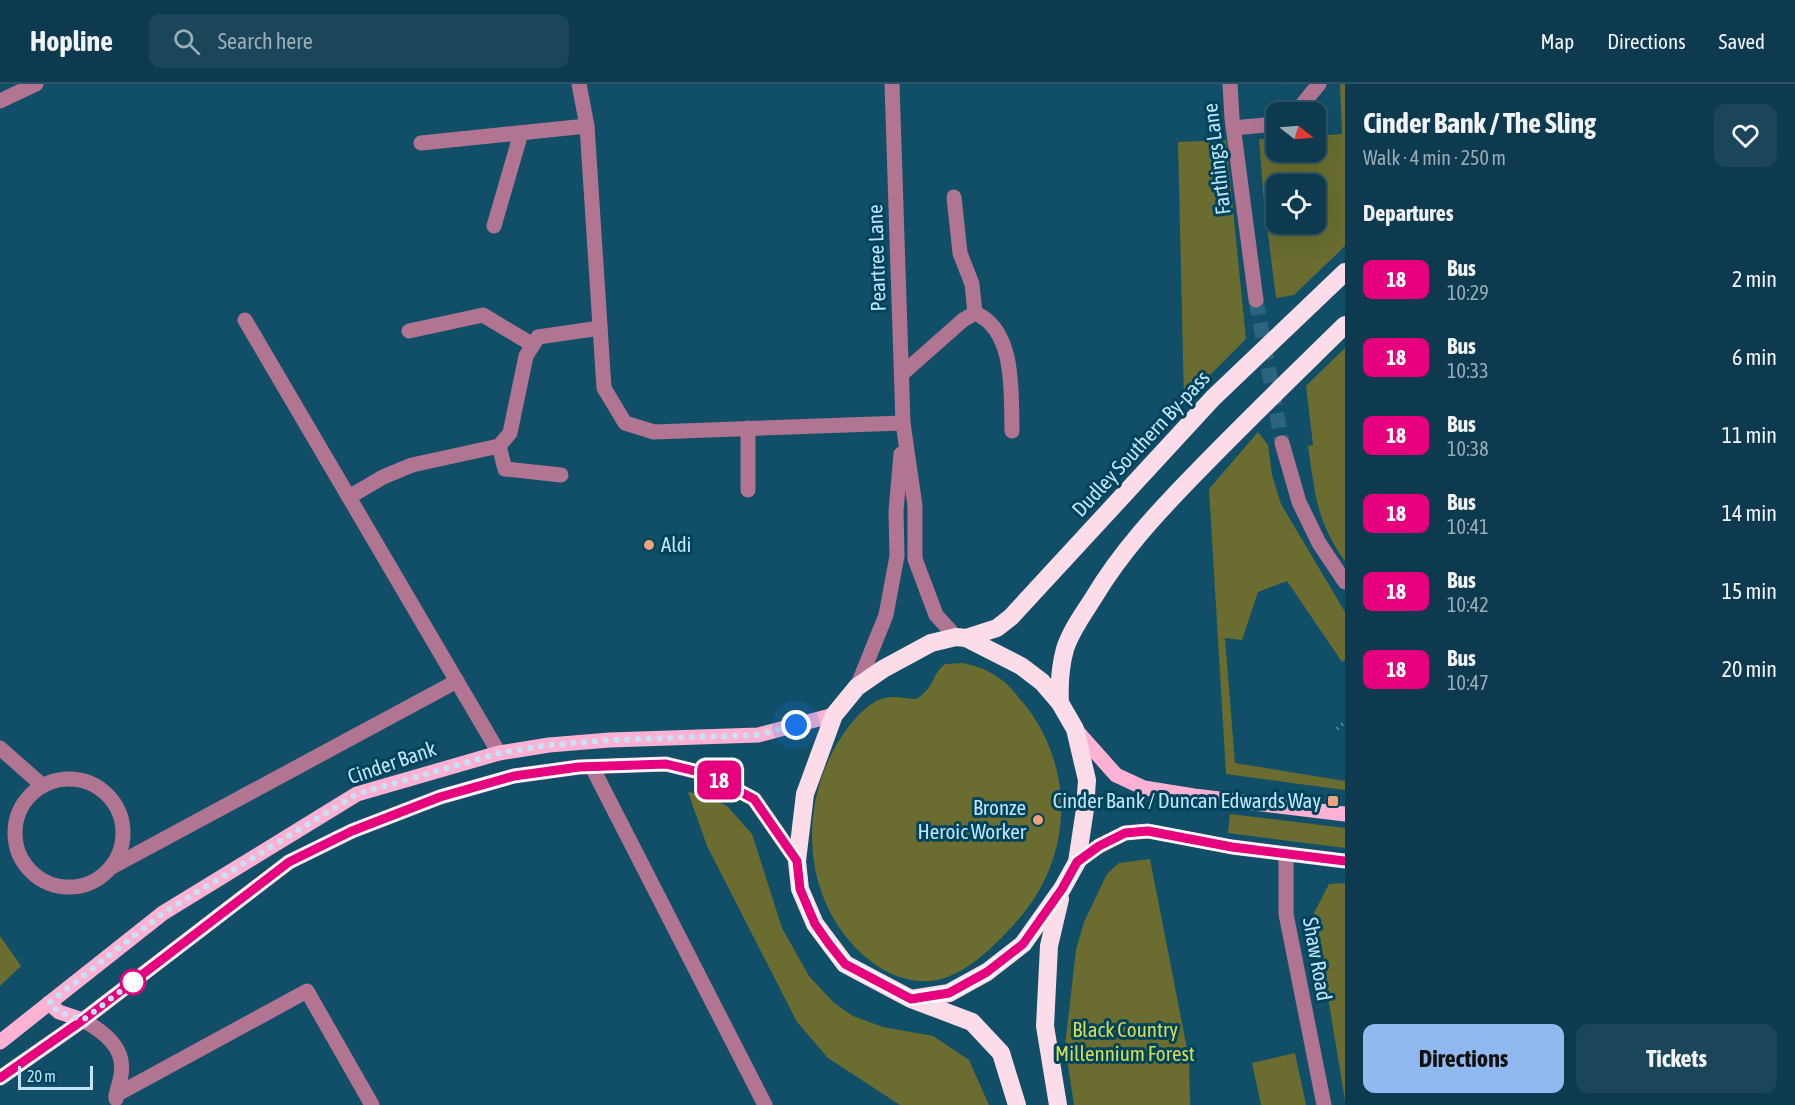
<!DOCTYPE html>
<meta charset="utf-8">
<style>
:root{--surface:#0d3a4e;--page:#1b4558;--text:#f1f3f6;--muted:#9aadb6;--line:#2d5466;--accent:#90b9f0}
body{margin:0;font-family:"Asap Condensed",sans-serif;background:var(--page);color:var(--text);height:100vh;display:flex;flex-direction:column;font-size:22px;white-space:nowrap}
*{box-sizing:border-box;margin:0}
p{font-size:20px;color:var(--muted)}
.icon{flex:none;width:33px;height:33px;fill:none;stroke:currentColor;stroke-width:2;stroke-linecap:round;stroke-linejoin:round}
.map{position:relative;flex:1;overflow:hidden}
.details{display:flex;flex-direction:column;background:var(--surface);width:450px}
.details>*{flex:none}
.badge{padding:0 12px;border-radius:9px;font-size:21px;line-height:39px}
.needle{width:39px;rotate:107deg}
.fabs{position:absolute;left:1266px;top:18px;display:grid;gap:12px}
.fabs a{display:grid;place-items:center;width:60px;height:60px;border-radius:12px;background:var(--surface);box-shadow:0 6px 24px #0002,0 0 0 2px var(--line);font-size:30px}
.scale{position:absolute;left:18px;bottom:15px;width:75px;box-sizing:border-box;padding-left:6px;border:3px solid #c1e4f7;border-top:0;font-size:16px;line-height:21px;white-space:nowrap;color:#c1e4f7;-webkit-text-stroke:4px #00435c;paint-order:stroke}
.you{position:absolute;width:30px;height:30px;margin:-15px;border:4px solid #fff;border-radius:50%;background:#1a73e8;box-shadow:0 0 0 9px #1a73e833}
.map>.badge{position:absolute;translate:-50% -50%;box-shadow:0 0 0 3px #fff}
h2{padding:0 18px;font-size:22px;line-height:54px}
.round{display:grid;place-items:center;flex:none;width:63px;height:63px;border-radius:12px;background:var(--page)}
.headline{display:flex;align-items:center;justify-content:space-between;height:102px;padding:0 18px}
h1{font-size:28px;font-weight:700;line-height:45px}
.action{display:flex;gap:12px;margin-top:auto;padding:12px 18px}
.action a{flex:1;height:69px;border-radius:12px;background:var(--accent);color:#111;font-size:24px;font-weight:700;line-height:69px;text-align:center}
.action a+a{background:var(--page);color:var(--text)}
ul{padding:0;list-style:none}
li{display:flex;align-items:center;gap:18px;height:78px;padding:0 18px}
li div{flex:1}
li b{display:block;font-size:22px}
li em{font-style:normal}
li .badge{min-width:66px;font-weight:700;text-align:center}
header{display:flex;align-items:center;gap:36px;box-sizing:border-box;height:84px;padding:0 30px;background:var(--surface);border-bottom:2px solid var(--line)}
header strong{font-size:28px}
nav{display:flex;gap:33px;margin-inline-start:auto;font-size:21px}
.search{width:420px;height:54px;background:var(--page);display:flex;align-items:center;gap:15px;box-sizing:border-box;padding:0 21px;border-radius:12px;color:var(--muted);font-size:22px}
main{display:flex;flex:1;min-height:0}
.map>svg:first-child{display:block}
.green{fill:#6a6d2f;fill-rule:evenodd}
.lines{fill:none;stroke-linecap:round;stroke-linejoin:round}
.minor-tunnel{stroke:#2b647d;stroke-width:15;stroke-dasharray:15 8;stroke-linecap:butt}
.path{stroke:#5a8ca3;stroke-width:4;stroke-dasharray:1.5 4.5;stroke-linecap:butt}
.minor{stroke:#b27591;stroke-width:15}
.major{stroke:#fdb2d3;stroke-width:15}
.highway{stroke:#fbdce8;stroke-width:18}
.line-casing{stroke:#fff;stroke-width:14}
.line{stroke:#e6007e;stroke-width:9}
.walk{stroke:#c1e4f7;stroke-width:6;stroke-dasharray:0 10.8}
.poi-dot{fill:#efa376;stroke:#00435c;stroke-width:2}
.stop-dot{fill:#fff;stroke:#e6007e;stroke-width:3}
.labels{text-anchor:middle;stroke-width:6;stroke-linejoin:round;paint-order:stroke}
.street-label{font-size:21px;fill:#c1e4f7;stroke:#00435c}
.poi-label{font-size:21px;fill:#c1e4f7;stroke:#00435c;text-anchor:end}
.park-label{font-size:21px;fill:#d7dc52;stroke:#00435c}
</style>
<header>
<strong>Hopline</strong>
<div class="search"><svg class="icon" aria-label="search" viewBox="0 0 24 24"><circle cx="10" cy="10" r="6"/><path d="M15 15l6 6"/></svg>Search here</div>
<nav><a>Map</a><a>Directions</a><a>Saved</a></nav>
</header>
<main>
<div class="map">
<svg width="1345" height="1021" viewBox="0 0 1345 1021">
<rect width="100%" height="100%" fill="#114e68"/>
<g class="green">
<path d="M1340 0H1345V162L1294 211 1276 214 1264 118 1259 55 1276 54V68H1316V52L1342 50ZM1276 100H1316V140H1276Z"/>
<path d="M1226 56 1246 255 1184 317 1178 58Z"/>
<path d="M1345 264V477C1316 437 1315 409 1308 362L1313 361 1306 302Z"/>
<path d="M1258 348 1268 361 1272 391 1281 420 1345 528V576L1342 578 1287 497 1258 508 1242 556 1225 554 1235 679 1345 697V706L1226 690 1209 405Z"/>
<path d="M963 579C975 582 986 585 996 592 1005 597 1013 606 1019 614 1063 663 1074 735 1045 795 1033 821 1012 844 992 863 973 881 947 899 921 897 898 896 877 884 861 869 800 812 798 715 844 649 854 635 868 618 885 614 895 611 906 615 916 615 936 603 931 591 945 580Z"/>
<path d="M688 708 703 710 727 722 752 750 782 844 809 892 834 919 853 932 883 943 933 952 969 976 989 1021H900L828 974 797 938 707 762Z"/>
<path d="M1230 730 1345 744V764L1228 749Z"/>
<path d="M1150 775 1189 975 1190 1021H1074L1065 962 1076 866 1084 838 1107 790 1119 779Z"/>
<path d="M1345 799V1016L1314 829 1329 800Z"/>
<path d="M0 852 21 882 0 902Z"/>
<path d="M1295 969 1306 1021H1261L1252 979Z"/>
</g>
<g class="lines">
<path class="minor-tunnel" d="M1256 216 1282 359"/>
<path class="path" d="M1337 645 1345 638"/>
<g class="minor">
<path d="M579 0 587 42 604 304 625 339 654 348 903 339"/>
<path d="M892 0 903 339 915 422V475L936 531 956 553"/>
<path d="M1230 0 1232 34 1256 216"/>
<path d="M0 17 36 0"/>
<path d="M1296 28 1319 0"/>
<path d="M1233 44 1276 40"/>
<path d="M421 59 587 42"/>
<path d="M954 113 960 169 972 200 975 229"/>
<path d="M494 142 521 49"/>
<path d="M245 236 499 669"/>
<path d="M409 247 483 231 533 261"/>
<path d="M902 290 963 236 975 229C1016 246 1011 310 1012 347"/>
<path d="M1282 359 1299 418 1319 459 1345 498"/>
<path d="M499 362 505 385 561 391"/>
<path d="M748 406V344"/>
<path d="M349 413 383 393 412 381 499 362 510 349 526 272 538 253 600 244"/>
<path d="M857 603 886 531 897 472 896 427 901 370"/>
<path d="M0 664 43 702"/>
<path d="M592 683 765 1021"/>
<circle cx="69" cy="749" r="54"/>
<path d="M1286 771V830L1324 1021"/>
<path d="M112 783 457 597"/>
<path d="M83 936C104 948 126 964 121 991 120 999 116 1007 116 1015"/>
<path d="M116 1011 307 907 372 1021"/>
</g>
<g class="major">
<path d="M1075 645 1116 691 1144 704 1194 712 1345 730"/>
<path d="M1077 778 1099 762 1125 749 1148 747 1232 763 1345 777"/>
<path d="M49 919 59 928 83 936"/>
<path d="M0 958 163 829 357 710 499 669 549 661 610 656 758 651 834 631"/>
<path d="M0 994 83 936 289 778 352 747 440 713 514 692 579 683 666 680 707 690 754 715 797 777"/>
</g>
<g class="highway">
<path d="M966 554 997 544 1011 533 1213 314 1345 188"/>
<path d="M1060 619C1059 600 1060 583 1065 565 1071 546 1084 529 1094 513 1121 468 1156 430 1192 393 1242 341 1294 291 1345 241"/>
<path d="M911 915 949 909 987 888 1023 860 1062 805 1077 778 1085 725 1087 696 1075 645 1060 619 1042 598 1021 582 966 554 956 553 931 559 883 585 857 603 834 631 805 710 797 777 800 805 815 840 845 880 911 915 972 938 1001 969 1017 1021"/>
<path d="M1058 1021 1045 942 1049 862 1060 815"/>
</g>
</g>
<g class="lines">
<defs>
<path id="line" d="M0 994 83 936 289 778 352 747 440 713 514 692 579 683 666 680 707 690 754 715 797 777 800 805 815 840 829 860 845 880 911 915 949 909 987 888 1023 860 1062 805 1077 778 1099 762 1125 749 1148 747 1232 763 1345 777"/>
</defs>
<use href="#line" class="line-casing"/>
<use href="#line" class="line"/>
<path class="walk" d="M133 898 139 893 83 936 59 928 49 919 163 829 357 710 499 669 549 661 610 656 758 651 796 641"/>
</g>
<g class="poi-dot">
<circle cx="649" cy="461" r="6"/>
<rect x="1327" y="711" width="12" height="12" rx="3"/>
<circle cx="1038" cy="736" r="6"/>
</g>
<circle class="stop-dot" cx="133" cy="898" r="12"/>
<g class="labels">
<g class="street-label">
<text transform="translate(1217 75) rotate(-97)" y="7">Farthings Lane</text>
<text transform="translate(877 174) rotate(-92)" y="7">Peartree Lane</text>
<text transform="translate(1141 360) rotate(-47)" y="7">Dudley Southern By-pass</text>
<text transform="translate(392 679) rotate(-19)" y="7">Cinder Bank</text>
<text transform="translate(1317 875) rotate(80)" y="7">Shaw Road</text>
</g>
<g class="poi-label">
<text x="661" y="468" text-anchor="start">Aldi</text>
<text x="1321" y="724">Cinder Bank / Duncan Edwards Way</text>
<text x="1026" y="731">Bronze<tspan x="1026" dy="24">Heroic Worker</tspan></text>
</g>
<g class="park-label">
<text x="1125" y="953">Black Country<tspan x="1125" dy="24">Millennium Forest</tspan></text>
</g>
</g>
</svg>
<div class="fabs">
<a><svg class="needle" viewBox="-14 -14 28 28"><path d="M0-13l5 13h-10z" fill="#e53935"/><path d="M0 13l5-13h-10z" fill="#9aadb6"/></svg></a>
<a><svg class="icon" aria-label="locate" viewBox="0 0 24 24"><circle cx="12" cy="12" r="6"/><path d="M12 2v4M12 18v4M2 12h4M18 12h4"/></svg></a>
</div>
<div class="scale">20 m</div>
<div class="you" style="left:796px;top:641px"></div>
<b class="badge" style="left:719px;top:696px;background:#e6007e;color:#fff">18</b>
</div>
<section class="details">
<div class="headline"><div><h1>Cinder Bank / The Sling</h1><p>Walk · 4 min · 250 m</p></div><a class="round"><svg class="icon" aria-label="heart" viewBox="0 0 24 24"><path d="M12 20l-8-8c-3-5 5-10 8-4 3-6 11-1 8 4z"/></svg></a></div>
<h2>Departures</h2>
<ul>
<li><span class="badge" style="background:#e6007e;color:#fff">18</span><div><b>Bus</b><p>10:29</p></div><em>2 min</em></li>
<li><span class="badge" style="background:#e6007e;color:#fff">18</span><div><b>Bus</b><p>10:33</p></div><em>6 min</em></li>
<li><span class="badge" style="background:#e6007e;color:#fff">18</span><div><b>Bus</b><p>10:38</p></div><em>11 min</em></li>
<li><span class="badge" style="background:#e6007e;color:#fff">18</span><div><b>Bus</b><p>10:41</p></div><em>14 min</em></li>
<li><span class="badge" style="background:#e6007e;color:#fff">18</span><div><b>Bus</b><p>10:42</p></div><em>15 min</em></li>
<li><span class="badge" style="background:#e6007e;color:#fff">18</span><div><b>Bus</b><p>10:47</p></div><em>20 min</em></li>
</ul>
<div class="action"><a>Directions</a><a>Tickets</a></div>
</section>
</main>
